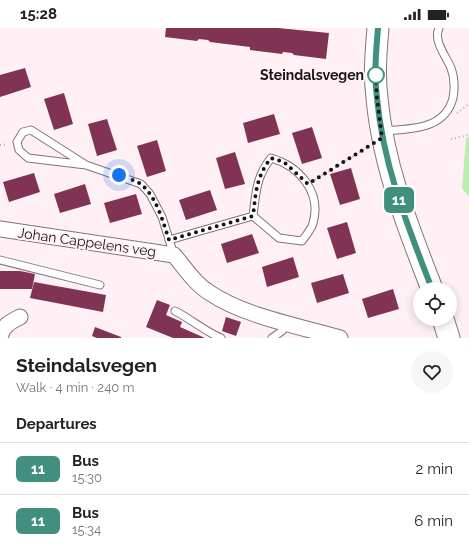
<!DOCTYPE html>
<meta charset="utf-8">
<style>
:root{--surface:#fff;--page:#f6f6f6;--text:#222;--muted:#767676;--line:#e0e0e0}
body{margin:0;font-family:Raleway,sans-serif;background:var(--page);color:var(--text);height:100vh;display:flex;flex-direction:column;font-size:15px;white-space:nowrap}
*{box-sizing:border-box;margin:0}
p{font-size:13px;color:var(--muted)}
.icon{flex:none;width:22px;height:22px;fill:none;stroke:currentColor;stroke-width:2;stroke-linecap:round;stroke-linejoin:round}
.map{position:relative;height:310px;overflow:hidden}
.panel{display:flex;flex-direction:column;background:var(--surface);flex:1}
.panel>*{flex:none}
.badge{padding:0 8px;border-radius:6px;font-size:14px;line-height:26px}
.fabs{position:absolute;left:413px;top:254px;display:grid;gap:8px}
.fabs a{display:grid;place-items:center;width:44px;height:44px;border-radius:50%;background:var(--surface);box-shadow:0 2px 10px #0003;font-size:20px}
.you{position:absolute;width:20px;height:20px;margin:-10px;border:3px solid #fff;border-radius:50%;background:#1a73e8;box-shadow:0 0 0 6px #1a73e833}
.map>.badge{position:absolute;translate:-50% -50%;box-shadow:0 0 0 2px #fff}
h2{padding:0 16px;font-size:15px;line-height:36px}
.round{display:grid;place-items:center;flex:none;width:42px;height:42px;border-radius:21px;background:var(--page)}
.summary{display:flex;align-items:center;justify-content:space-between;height:68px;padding:0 16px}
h1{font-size:19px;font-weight:700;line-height:30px}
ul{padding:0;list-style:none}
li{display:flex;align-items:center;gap:12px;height:52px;padding:0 16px;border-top:1px solid var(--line)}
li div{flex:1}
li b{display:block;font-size:15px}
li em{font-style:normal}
li .badge{min-width:44px;font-weight:700;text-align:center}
.status{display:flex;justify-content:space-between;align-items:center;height:28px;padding:0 20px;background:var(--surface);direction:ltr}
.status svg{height:11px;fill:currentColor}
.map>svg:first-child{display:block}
.green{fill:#bbedac}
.building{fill:#803352}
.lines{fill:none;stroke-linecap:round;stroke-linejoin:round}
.lane-casing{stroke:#837378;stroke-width:9}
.street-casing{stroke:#837378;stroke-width:17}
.secondary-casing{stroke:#837378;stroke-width:23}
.path{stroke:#b8acb0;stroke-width:2;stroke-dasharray:1 3;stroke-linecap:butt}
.lane{stroke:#fff;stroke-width:7}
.street{stroke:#fff;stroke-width:15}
.secondary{stroke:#fff;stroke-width:21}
.line-casing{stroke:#fff;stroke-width:9}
.line{stroke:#41907f;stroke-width:6}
.walk{stroke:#1a1416;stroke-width:4;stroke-dasharray:0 7.2}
.stop-dot{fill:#fff;stroke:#41907f;stroke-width:2}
.labels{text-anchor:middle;stroke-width:4;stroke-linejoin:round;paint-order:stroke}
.stop-label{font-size:14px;font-weight:bold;fill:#1a1416;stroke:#fff0f5;text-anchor:end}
.street-label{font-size:14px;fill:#1a1416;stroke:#fff0f5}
</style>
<div class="status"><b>15:28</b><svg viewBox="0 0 49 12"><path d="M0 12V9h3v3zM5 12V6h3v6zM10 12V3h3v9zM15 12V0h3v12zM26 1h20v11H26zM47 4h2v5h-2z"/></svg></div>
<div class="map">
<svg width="469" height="310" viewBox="0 0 469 310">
<rect width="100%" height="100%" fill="#fff0f5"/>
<path class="green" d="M469 109V169L462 160 466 110Z"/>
<g class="building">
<path d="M166 0H278L329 5 326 31 294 27 292 25 283 24 282 26 250 22V19L210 14 208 12 199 11 197 13 165 9Z"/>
<path d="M25 40 31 59 0 69V47Z"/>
<path d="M64 65 73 96 54 102 44 71Z"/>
<path d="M274 86 280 106 248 115 243 95Z"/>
<path d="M107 91 117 122 97 128 88 96Z"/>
<path d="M312 99 322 130 302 136 292 105Z"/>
<path d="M157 112 166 143 147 149 137 118Z"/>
<path d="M235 124 245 156 225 161 216 130Z"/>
<path d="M351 140 360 171 340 177 330 146Z"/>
<path d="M34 145 40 164 9 174 3 154Z"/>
<path d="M85 156 91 176 60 185 54 166Z"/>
<path d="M210 162 217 182 186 192 179 172Z"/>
<path d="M136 166 142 186 110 195 104 175Z"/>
<path d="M347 194 356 225 337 231 327 200Z"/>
<path d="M252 206 259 225 227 235 221 216Z"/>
<path d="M293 229 299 249 267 259 262 239Z"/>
<path d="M0 243H20L35 246 32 261H0Z"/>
<path d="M343 246 349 265 317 275 311 255Z"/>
<path d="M34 254 106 267 103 284 30 270Z"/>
<path d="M393 261 399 281 368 290 362 271Z"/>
<path d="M157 272 170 277 166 287 182 294 180 299 205 310H173L146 299Z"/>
<path d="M226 289 241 294 236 308 222 303Z"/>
<path d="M95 299 121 309V310H97L92 308Z"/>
</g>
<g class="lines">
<defs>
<g id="lane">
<path d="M383 103C410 101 445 102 453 70 455 59 455 51 451 40 446 28 433 13 439 0"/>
<path d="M86 137 28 130 19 122 17 114 23 104 31 102 86 137 141 156 150 166 162 189 174 227"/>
<path d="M169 212 253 188 279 210 302 213C305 208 312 201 313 195 322 164 299 138 271 130 256 149 256 164 253 188"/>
<path d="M0 232 100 257"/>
<path d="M175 283C191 291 204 303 221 310"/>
<path d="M272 310 282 303 287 294"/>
</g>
<g id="street">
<path d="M0 201 174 227C185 240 195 256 210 265 244 288 299 298 340 310"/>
<path d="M0 310C2 298 10 294 20 289"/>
</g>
<g id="secondary">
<path d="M378 0C376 23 374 47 377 70 383 137 408 199 432 261"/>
<path d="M443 291 449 310"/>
</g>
</defs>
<use href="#lane" class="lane-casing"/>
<use href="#street" class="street-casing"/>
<use href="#secondary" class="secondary-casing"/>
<g class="path">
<path d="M457 85 469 76"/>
<path d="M451 111 469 107"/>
<path d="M0 117 8 116"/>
<path d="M315 152 368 119"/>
</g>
<use href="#lane" class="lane"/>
<use href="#street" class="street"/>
<use href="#secondary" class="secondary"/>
</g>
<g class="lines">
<defs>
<path id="line" d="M378 0C376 23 374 47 377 70 383 137 408 199 432 261"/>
</defs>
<use href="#line" class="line-casing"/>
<use href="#line" class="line"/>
<path class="walk" d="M119 147C126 150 136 152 142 157 157 170 163 194 169 212L253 188C256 164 256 149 271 130L284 134 308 156 382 110 377 70 375 40 376 47"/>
</g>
<circle class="stop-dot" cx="376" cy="47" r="8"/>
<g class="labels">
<g class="stop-label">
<text x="364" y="52">Steindalsvegen</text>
</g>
<g class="street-label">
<text transform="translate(87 214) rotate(8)" y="5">Johan Cappelens veg</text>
</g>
</g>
</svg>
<div class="fabs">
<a><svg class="icon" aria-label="locate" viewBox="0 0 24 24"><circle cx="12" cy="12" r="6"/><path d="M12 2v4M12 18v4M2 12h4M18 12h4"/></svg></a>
</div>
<div class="you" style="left:119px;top:147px"></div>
<b class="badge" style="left:399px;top:172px;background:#41907f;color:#fff">11</b>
</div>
<section class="panel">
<div class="summary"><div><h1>Steindalsvegen</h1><p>Walk · 4 min · 240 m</p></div><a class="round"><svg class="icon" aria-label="heart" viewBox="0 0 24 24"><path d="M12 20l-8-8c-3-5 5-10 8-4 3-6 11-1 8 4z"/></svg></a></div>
<h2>Departures</h2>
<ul>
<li><span class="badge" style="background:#41907f;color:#fff">11</span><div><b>Bus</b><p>15:30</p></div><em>2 min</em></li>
<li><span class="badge" style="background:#41907f;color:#fff">11</span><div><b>Bus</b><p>15:34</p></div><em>6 min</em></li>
</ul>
</section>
